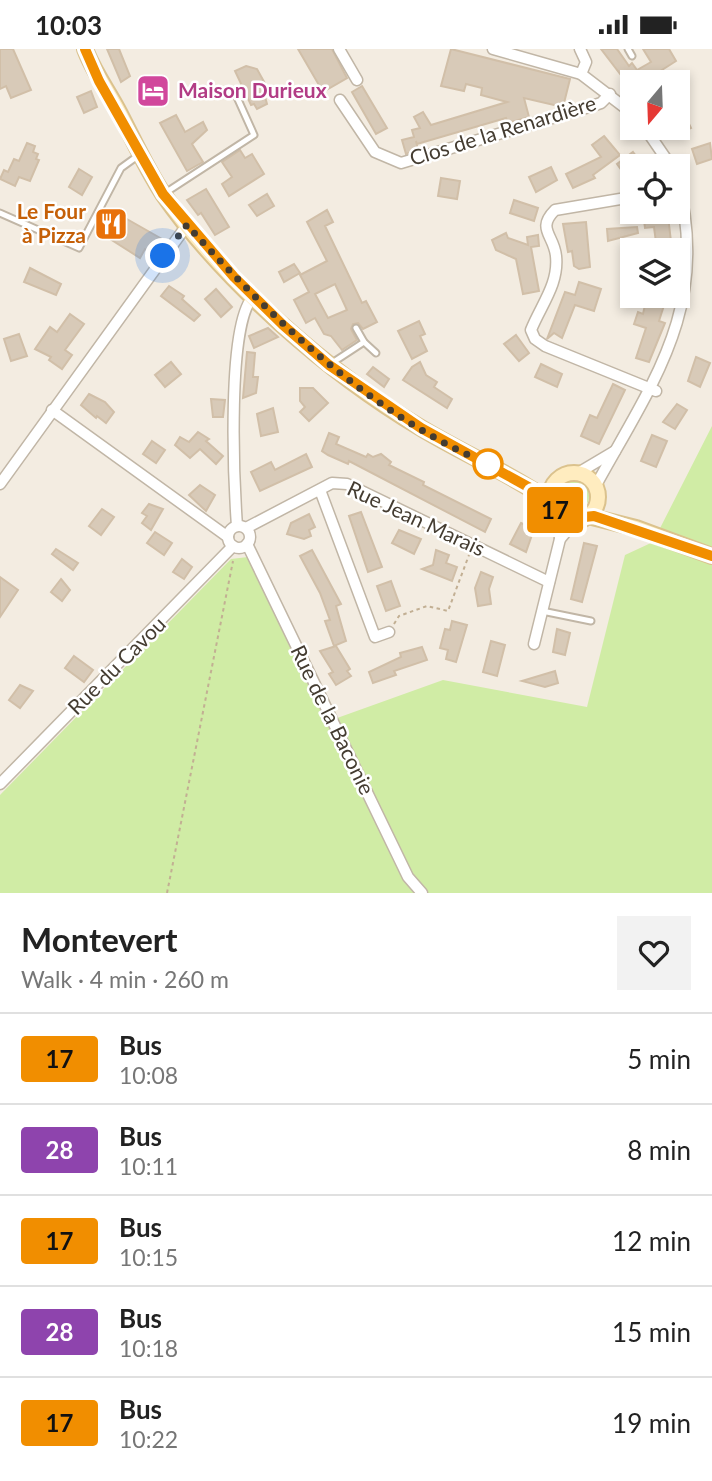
<!DOCTYPE html>
<meta charset="utf-8">
<style>
:root{--surface:#fff;--page:#f2f2f2;--text:#222;--muted:#767676;--line:#e0e0e0}
body{margin:0;font-family:Lato,sans-serif;background:var(--page);color:var(--text);height:100vh;display:flex;flex-direction:column;font-size:26px;white-space:nowrap}
*{box-sizing:border-box;margin:0}
p{font-size:23px;color:var(--muted)}
.icon{flex:none;width:38px;height:38px;fill:none;stroke:currentColor;stroke-width:2;stroke-linecap:round;stroke-linejoin:round}
.map{position:relative;height:844px;overflow:hidden}
.panel{display:flex;flex-direction:column;background:var(--surface);flex:1}
.panel>*{flex:none}
.badge{padding:0 14px;border-radius:5px;font-size:24px;line-height:46px}
.needle{width:46px;rotate:199deg}
.fabs{position:absolute;left:620px;top:21px;display:grid;gap:14px}
.fabs a{display:grid;place-items:center;width:70px;height:70px;border-radius:0px;background:var(--surface);box-shadow:0 4px 10px #0003;font-size:35px}
.you{position:absolute;width:35px;height:35px;margin:-18px;border:5px solid #fff;border-radius:50%;background:#1a73e8;box-shadow:0 0 0 10px #1a73e833}
.map>.badge{position:absolute;translate:-50% -50%;box-shadow:0 0 0 4px #fff}
.round{display:grid;place-items:center;flex:none;width:74px;height:74px;border-radius:0px;background:var(--page)}
.head{display:flex;align-items:center;justify-content:space-between;height:119px;padding:0 21px}
h1{font-size:33px;font-weight:700;line-height:52px}
ul{padding:0;list-style:none}
li{display:flex;align-items:center;gap:21px;height:91px;padding:0 21px;border-top:2px solid var(--line)}
li div{flex:1}
li b{display:block;font-size:26px}
li em{font-style:normal}
li .badge{min-width:77px;font-weight:700;text-align:center}
.status{display:flex;justify-content:space-between;align-items:center;height:49px;padding:0 35px;background:var(--surface);direction:ltr}
.status svg{height:19px;fill:currentColor}
.map>svg:first-child{display:block}
.green{fill:#d0eca5}
.building{fill:#d8cab8;stroke:#d1bfa8;stroke-width:2;fill-rule:evenodd}
.lines{fill:none;stroke-linecap:round;stroke-linejoin:round}
.service-casing{stroke:#c1b6a6;stroke-width:9}
.minor-casing{stroke:#c1b6a6;stroke-width:13}
.secondary-casing{stroke:#dbc28d;stroke-width:18}
.path{stroke:#c2af93;stroke-width:2;stroke-dasharray:3.5 3.5;stroke-linecap:butt}
.service{stroke:#fff;stroke-width:5}
.minor{stroke:#fff;stroke-width:10}
.secondary{stroke:#ffecbf;stroke-width:14}
.line-casing{stroke:#fff;stroke-width:16}
.line{stroke:#f18e00;stroke-width:10}
.walk{stroke:#443c31;stroke-width:7;stroke-dasharray:0 12.6}
.stop-dot{fill:#fff;stroke:#f18e00;stroke-width:3.5}
.labels{text-anchor:middle;stroke-width:5;stroke-linejoin:round;paint-order:stroke}
.hotel-label{font-size:21px;font-weight:bold;fill:#b23c85;stroke:#fff;text-anchor:start}
.street-label{font-size:21px;fill:#443c31;stroke:#fff}
.food-label{font-size:21px;font-weight:bold;fill:#c56008;stroke:#fff;text-anchor:end}
</style>
<div class="status"><b>10:03</b><svg viewBox="0 0 49 12"><path d="M0 12V9h3v3zM5 12V6h3v6zM10 12V3h3v9zM15 12V0h3v12zM26 1h20v11H26zM47 4h2v5h-2z"/></svg></div>
<div class="map">
<svg width="712" height="844" viewBox="0 0 712 844">
<rect width="100%" height="100%" fill="#f3ece1"/>
<g class="green">
<path d="M712 377V844H0V746L231 510 248 508 326 673 443 631 587 658 625 506 653 493Z"/>
<circle cx="573" cy="447" r="16"/>
</g>
<g class="building">
<path d="M0 0H13L31 41 11 49 6 37 0 40Z"/>
<path d="M107 0H119L130 27 121 33Z"/>
<path d="M298 0H332L347 29 323 43Z"/>
<path d="M451 0 570 30 563 58 524 49 529 68 508 74 506 69 417 95 416 92 418 101 406 105 402 91 414 88 412 81 420 79 414 68 423 63 431 76 507 53 481 46 482 39 466 35 464 42 441 37Z"/>
<path d="M601 0H617L629 17 632 14 637 21 651 13 643 0H669L676 12 643 33 627 34Z"/>
<path d="M246 17 257 20 267 38 263 40 267 55 257 60 254 55 251 56 235 22Z"/>
<path d="M155 27 165 45 149 54 139 36Z"/>
<path d="M362 37 387 79 376 85 352 43Z"/>
<path d="M91 42 97 58 84 64 77 48Z"/>
<path d="M677 50 691 79 677 85Z"/>
<path d="M176 66 185 83 203 73 207 81 192 95 203 113 187 122 160 74Z"/>
<path d="M604 87 620 106 593 126 595 129 573 139 566 125 601 108 592 96Z"/>
<path d="M27 94 35 97 33 103 38 105 36 110 39 111 30 132 19 128 15 137 0 130 4 121 8 123 14 110 19 112Z"/>
<path d="M710 94 712 110 697 115 692 100Z"/>
<path d="M240 101 245 109 252 105 264 125 229 147 222 135 232 128 222 113Z"/>
<path d="M633 103 640 112 632 117V136L617 115Z"/>
<path d="M551 118 557 131 536 143 529 128Z"/>
<path d="M79 120 92 128 82 146 69 138Z"/>
<path d="M441 129 460 132 457 150 438 147Z"/>
<path d="M206 140 229 178 215 186 201 164 198 166 187 151Z"/>
<path d="M267 145 274 157 257 167 249 156Z"/>
<path d="M514 151 538 159 534 172 510 164Z"/>
<path d="M111 161 162 190 153 204 145 200 140 209 99 183Z"/>
<path d="M327 161 333 173 325 177 362 254 366 252 377 273 363 280 358 274 353 275 351 280 357 291 342 301 331 287 324 285 315 269 306 274 294 251 309 243 300 226 327 212 307 173ZM335 235 347 261 328 269 315 245Z"/>
<path d="M643 163H659L660 168 668 167 672 201H657L654 178 645 179Z"/>
<path d="M586 173 590 218 579 220 574 217 572 202 568 203 563 175Z"/>
<path d="M637 178 638 184 608 192 607 180Z"/>
<path d="M506 184 508 189 528 196 527 188 538 186 539 197 531 198 539 242 523 245 516 210 496 201 492 191Z"/>
<path d="M294 215 300 224 284 233 279 223Z"/>
<path d="M30 219 61 235 56 246 24 233Z"/>
<path d="M579 233 601 240 594 262 575 256 562 289 554 284 547 290 565 243 575 246Z"/>
<path d="M169 237 184 247 182 250 200 266 194 272 161 247Z"/>
<path d="M216 240 232 258 221 268 205 250Z"/>
<path d="M647 247H667L659 272 665 274 649 313 636 309 646 279 634 275 638 263 643 265Z"/>
<path d="M70 265 84 275 65 301 72 306 62 320 49 311 51 308 35 300 50 278 57 283Z"/>
<path d="M419 272 425 285 420 287 427 302 412 310 398 282Z"/>
<path d="M268 279 278 288 254 299 249 287Z"/>
<path d="M19 285 27 307 11 312 4 290Z"/>
<path d="M516 286 529 304 519 312 504 295Z"/>
<path d="M247 303 255 304 253 328H258L256 344 243 349Z"/>
<path d="M696 308 710 314 700 338 688 332Z"/>
<path d="M171 313 181 325 165 338 155 326Z"/>
<path d="M420 313 426 326 437 333 434 338 452 350 447 359 403 331 412 318Z"/>
<path d="M541 315 562 325 557 338 535 328Z"/>
<path d="M373 318 389 330 384 338 367 325Z"/>
<path d="M613 335 625 341 599 395 581 387 590 366 597 369Z"/>
<path d="M300 339H313L328 354 309 372 300 363 305 358 300 352Z"/>
<path d="M89 345 105 353 114 363 106 374 97 367 96 369 81 356Z"/>
<path d="M211 350 225 351 223 368H213Z"/>
<path d="M677 355 687 361 675 380 663 373Z"/>
<path d="M273 359 278 383 261 387 257 365Z"/>
<path d="M198 383 209 390 206 392 223 407 216 415 200 400 190 409 175 396 180 388 189 393Z"/>
<path d="M329 384 339 388 336 395 366 408 368 405 373 408 381 405 391 413 389 416 424 433 423 436 491 470 485 483 349 412 348 415 328 406 322 402Z"/>
<path d="M652 386 667 392 656 418 641 412Z"/>
<path d="M152 392 165 401 156 414 143 405Z"/>
<path d="M306 405 312 418 260 442 251 423 271 413 275 421Z"/>
<path d="M200 436 215 446 206 462 189 446Z"/>
<path d="M149 455 163 460 151 481 142 474 147 467 142 464Z"/>
<path d="M102 460 114 468 101 486 89 477Z"/>
<path d="M361 463 382 518 368 523 349 467Z"/>
<path d="M309 465 315 478 309 481 311 487 304 490 287 485 291 474Z"/>
<path d="M521 474 534 480 526 503 510 495Z"/>
<path d="M399 481 421 490 414 505 392 494Z"/>
<path d="M155 483 172 494 164 506 147 494Z"/>
<path d="M584 494 597 497 582 553 571 550Z"/>
<path d="M56 500 78 514 73 521 52 505Z"/>
<path d="M312 501 341 555 336 557 346 592 334 597 325 572 330 571 320 544 300 507Z"/>
<path d="M436 501 449 506 446 514 457 518 452 532 422 520 433 516Z"/>
<path d="M182 510 192 518 184 530 173 523Z"/>
<path d="M481 523 493 528 489 540 491 555 478 557 475 539Z"/>
<path d="M0 528 18 541 0 568Z"/>
<path d="M61 530 70 541 62 552 51 543Z"/>
<path d="M391 532 400 557 386 562 377 537Z"/>
<path d="M452 572 467 576 456 613 446 610 448 601 440 599 445 580 450 581Z"/>
<path d="M557 580 570 584 565 606 553 603Z"/>
<path d="M491 592 505 596 497 627 483 623Z"/>
<path d="M336 597 350 620 347 622 351 627 336 636 329 625 333 623 320 602Z"/>
<path d="M422 598 427 611 394 622 396 626 373 634 369 623 401 608 400 604Z"/>
<path d="M74 607 93 621 84 633 65 619Z"/>
<path d="M555 622 558 634 545 638 522 632Z"/>
<path d="M20 636 33 642 20 659 9 651Z"/>
</g>
<g class="lines">
<defs>
<g id="service">
<path d="M628 0 632 7"/>
<path d="M165 144 254 86 236 46"/>
<path d="M0 164 79 199 121 119 139 106"/>
<path d="M356 279 364 293 376 304"/>
<path d="M332 314 364 293"/>
<path d="M542 562 591 572"/>
</g>
<g id="minor">
<path d="M339 0 357 31"/>
<path d="M493 0 581 25 632 64"/>
<path d="M580 0 586 13 581 25"/>
<path d="M340 51 375 103 401 114 589 58 601 54 610 45"/>
<path d="M645 79 671 117"/>
<path d="M632 148 555 161C536 180 554 186 556 207 559 235 541 256 531 281L535 290 545 297 656 342"/>
<path d="M52 361 228 488"/>
<path d="M578 424 615 402"/>
<path d="M0 435 187 176"/>
<path d="M595 438C652 334 712 257 677 129"/>
<path d="M320 441 375 588 389 583"/>
<path d="M559 466 560 490"/>
<circle cx="239" cy="488" r="11"/>
<path d="M237 477C234 435 226 272 254 247"/>
<path d="M246 479 332 434 347 435 549 533"/>
<path d="M247 495 408 828 422 844"/>
<path d="M534 595 560 490 575 472"/>
<path d="M0 735 233 497"/>
</g>
<g id="secondary">
<path d="M85 0C94 24 109 43 120 65 134 92 146 119 163 145 224 233 330 325 421 379 464 405 510 424 551 453"/>
<circle cx="574" cy="448" r="24"/>
<path d="M588 467 636 479 712 507"/>
</g>
</defs>
<use href="#service" class="service-casing"/>
<use href="#minor" class="minor-casing"/>
<use href="#secondary" class="secondary-casing"/>
<g class="path">
<path d="M394 575 399 567 427 557 448 562 469 506"/>
<path d="M167 844 233 512"/>
</g>
<use href="#service" class="service"/>
<use href="#minor" class="minor"/>
<use href="#secondary" class="secondary"/>
</g>
<g class="lines">
<defs>
<path id="line" d="M85 0 99 32 163 145 234 228 283 276 329 316 421 379 532 440 566 470 594 467 712 507"/>
</defs>
<use href="#line" class="line-casing"/>
<use href="#line" class="line"/>
<path class="walk" d="M163 207 187 176C272 270 371 365 488 415"/>
</g>
<defs>
<symbol id="hotel-square" viewBox="-11 -11 22 22"><rect x="-9" y="-9" width="18" height="18" rx="4" fill="#d1479c" stroke="#fff"/><path d="M-6-4.5h1.5V1H6V5H4.5V3h-9V5H-6ZM-4 0a1.8 1.8 0 1 1 3.6 0ZM.5 0V-2.5h3Q6-2.5 6 0Z" fill="#fff"/></symbol>
<symbol id="restaurant-square" viewBox="-11 -11 22 22"><rect x="-9" y="-9" width="18" height="18" rx="4" fill="#e8710a" stroke="#fff"/><path d="M-5-6h1v4h1v-4h1v4h1v-4h1v5L-1.5 .5V6h-2V.5L-5-1ZM5-6V6H3V1.5H1.5Q1.5-4 5-6Z" fill="#fff"/></symbol>
</defs>
<g fill-rule="evenodd">
<use href="#hotel-square" x="134" y="23" width="38" height="38"/>
<use href="#restaurant-square" x="92" y="156" width="38" height="38"/>
</g>
<circle class="stop-dot" cx="488" cy="415" r="14"/>
<g class="labels">
<g class="hotel-label">
<text x="178" y="49">Maison Durieux</text>
</g>
<g class="street-label">
<text transform="translate(503 82) rotate(-17)" y="7">Clos de la Renardière</text>
<text transform="translate(416 470) rotate(25)" y="7">Rue Jean Marais</text>
<text transform="translate(117 617) rotate(-45)" y="7">Rue du Cavou</text>
<text transform="translate(332 671) rotate(64)" y="7">Rue de la Baconie</text>
</g>
<g class="food-label">
<text x="86" y="170">Le Four<tspan x="86" dy="24">à Pizza</tspan></text>
</g>
</g>
</svg>
<div class="fabs">
<a><svg class="needle" viewBox="-14 -14 28 28"><path d="M0-13l5 13h-10z" fill="#e53935"/><path d="M0 13l5-13h-10z" fill="#767676"/></svg></a>
<a><svg class="icon" aria-label="locate" viewBox="0 0 24 24"><circle cx="12" cy="12" r="6"/><path d="M12 2v4M12 18v4M2 12h4M18 12h4"/></svg></a>
<a><svg class="icon" aria-label="layers" viewBox="0 0 24 24"><path d="M12 4l9 5-9 5-9-5zM3 14l9 5 9-5"/></svg></a>
</div>
<div class="you" style="left:163px;top:207px"></div>
<b class="badge" style="left:555px;top:461px;background:#f18e00;color:#111">17</b>
</div>
<section class="panel">
<div class="head"><div><h1>Montevert</h1><p>Walk · 4 min · 260 m</p></div><a class="round"><svg class="icon" aria-label="heart" viewBox="0 0 24 24"><path d="M12 20l-8-8c-3-5 5-10 8-4 3-6 11-1 8 4z"/></svg></a></div>
<ul>
<li><span class="badge" style="background:#f18e00;color:#111">17</span><div><b>Bus</b><p>10:08</p></div><em>5 min</em></li>
<li><span class="badge" style="background:#8e44ad;color:#fff">28</span><div><b>Bus</b><p>10:11</p></div><em>8 min</em></li>
<li><span class="badge" style="background:#f18e00;color:#111">17</span><div><b>Bus</b><p>10:15</p></div><em>12 min</em></li>
<li><span class="badge" style="background:#8e44ad;color:#fff">28</span><div><b>Bus</b><p>10:18</p></div><em>15 min</em></li>
<li><span class="badge" style="background:#f18e00;color:#111">17</span><div><b>Bus</b><p>10:22</p></div><em>19 min</em></li>
</ul>
</section>
